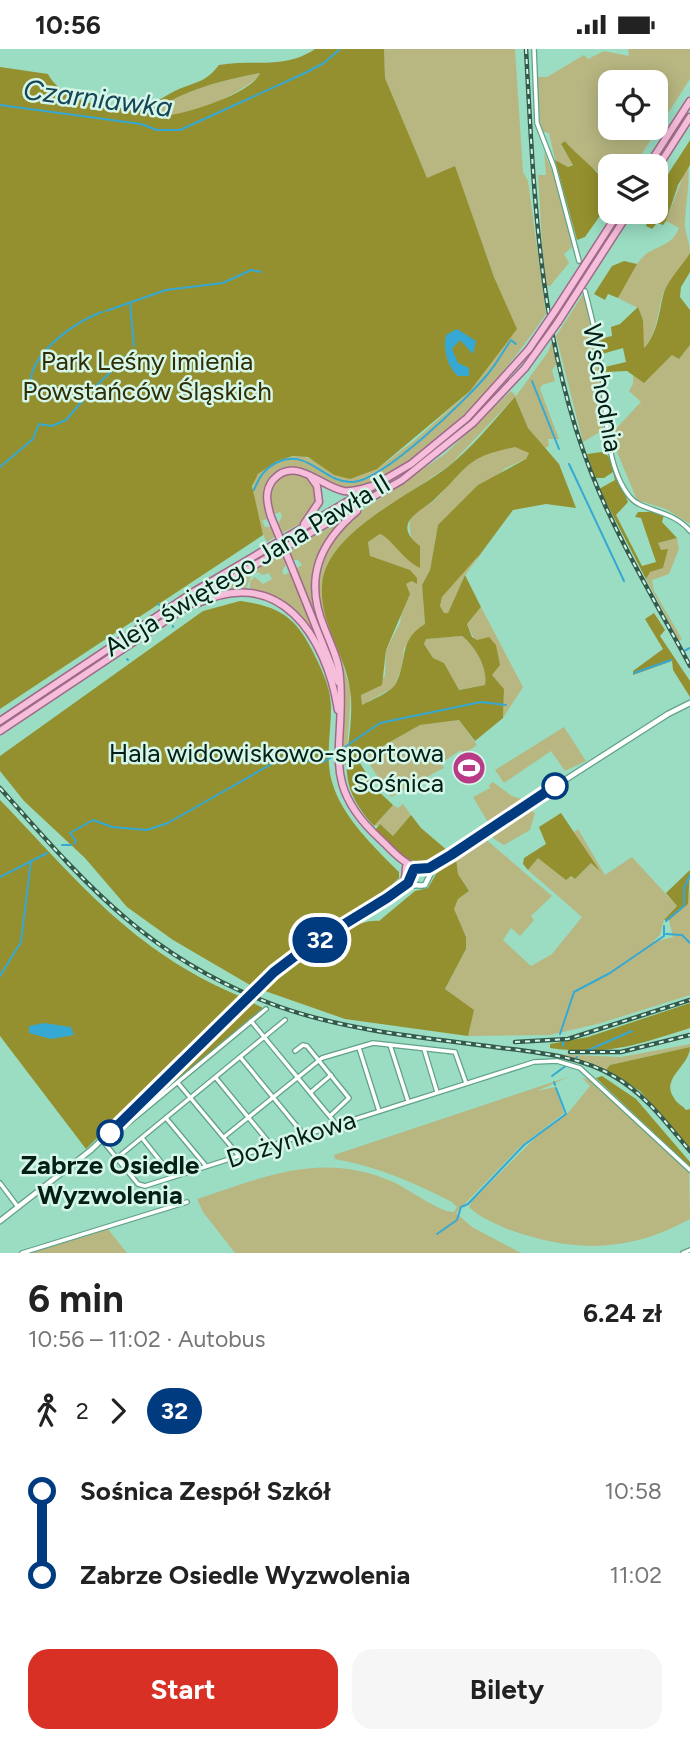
<!DOCTYPE html>
<html lang="pl">
<meta charset="utf-8">
<style>
:root{--surface:#fff;--page:#f6f6f6;--text:#222;--muted:#767676;--accent:#d93025}
body{margin:0;font-family:Figtree,sans-serif;background:var(--page);color:var(--text);height:100vh;display:flex;flex-direction:column;font-size:26px;white-space:nowrap}
*{box-sizing:border-box;margin:0}
p{font-size:23px;color:var(--muted)}
.icon{flex:none;width:38px;height:38px;fill:none;stroke:currentColor;stroke-width:2;stroke-linecap:round;stroke-linejoin:round}
.map{position:relative;height:1204px;overflow:hidden}
.panel{display:flex;flex-direction:column;background:var(--surface);flex:1}
.panel>*{flex:none}
.badge{padding:0 14px;border-radius:23px;font-size:24px;line-height:46px}
.buttons{position:absolute;left:598px;top:21px;display:grid;gap:14px}
.buttons a{display:grid;place-items:center;width:70px;height:70px;border-radius:14px;background:var(--surface);box-shadow:0 4px 18px #0003;font-size:35px}
.map>.badge{position:absolute;translate:-50% -50%;box-shadow:0 0 0 4px #fff}
.legs{display:flex;align-items:center;gap:10px;height:77px;padding:0 28px;font-size:23px}
.legs p{margin-inline-start:auto}
.headline{display:flex;align-items:center;justify-content:space-between;height:119px;padding:0 28px}
h1{font-size:38px;font-weight:700;line-height:52px}
.button{display:flex;gap:14px;margin-top:auto;padding:14px 28px}
.button a{flex:1;height:80px;border-radius:21px;background:var(--accent);color:#fff;font-size:28px;font-weight:700;line-height:80px;text-align:center}
.button a+a{background:var(--page);color:var(--text)}
ul{padding:0 28px;list-style:none}
li{display:flex;align-items:center;gap:24px;height:84px;font-size:26px}
li i{display:grid;place-items:center;width:10px;height:100%;margin:0 9px;background:currentColor}
li i::after{content:'';width:18px;height:18px;margin:-9px;border:5px solid;border-radius:50%;background:var(--surface)}
li p{margin-inline-start:auto}
li:first-child i{background:linear-gradient(#0000 50%,currentColor 0)}
li:last-child i{background:linear-gradient(currentColor 50%,#0000 0)}
.status{display:flex;justify-content:space-between;align-items:center;height:49px;padding:0 35px;background:var(--surface);direction:ltr}
.status svg{height:19px;fill:currentColor}
.map>svg:first-child{display:block}
.green{fill:#b8b782;fill-rule:evenodd}
.forest{fill:#94902f;fill-rule:evenodd}
.water{fill:#35a9d3}
.lines{fill:none;stroke-linecap:round;stroke-linejoin:round}
.stream{stroke:#35a9d3;stroke-width:2}
.minor-tunnel{stroke:#7cb7a0;stroke-width:3.5;stroke-dasharray:3.5 2;stroke-linecap:butt}
.minor-casing{stroke:#61a289;stroke-width:6}
.tertiary-casing{stroke:#61a289;stroke-width:7}
.primary-casing{stroke:#9f6a88;stroke-width:9}
.minor{stroke:#fff;stroke-width:3.5}
.tertiary{stroke:#fff;stroke-width:4.5}
.primary{stroke:#f7bedc;stroke-width:6}
.rail-casing{stroke:#335a4b;stroke-width:4.5}
.rail{stroke:#d5f6e8;stroke-width:2;stroke-dasharray:5;stroke-linecap:butt}
.tertiary-bridge-casing{stroke:#61a289;stroke-width:7;stroke-linecap:butt}
.primary-bridge-casing{stroke:#9f6a88;stroke-width:9;stroke-linecap:butt}
.tertiary-bridge{stroke:#fff;stroke-width:4.5}
.primary-bridge{stroke:#f7bedc;stroke-width:6}
.line-1-casing{stroke:#fff;stroke-width:16}
.line-1{stroke:#003b80;stroke-width:10}
.stop-1-dot{fill:#fff;stroke:#003b80;stroke-width:3.5}
.labels{text-anchor:middle;stroke-width:5;stroke-linejoin:round;paint-order:stroke}
.park-label{font-size:26px;fill:#302e04;stroke:#d5f6e8}
.street-label{font-size:26px;fill:#041f16;stroke:#d5f6e8}
.poi-label{font-size:26px;fill:#041f16;stroke:#d5f6e8;text-anchor:end}
.stop-label{font-size:26px;font-weight:bold;fill:#041f16;stroke:#d5f6e8}
.water-label{font-size:28px;font-style:italic;fill:#164558;stroke:#d5f6e8}
</style>
<div class="status"><b>10:56</b><svg viewBox="0 0 49 12"><path d="M0 12V9h3v3zM5 12V6h3v6zM10 12V3h3v9zM15 12V0h3v12zM26 1h20v11H26zM47 4h2v5h-2z"/></svg></div>
<div class="map">
<svg width="690" height="1204" viewBox="0 0 690 1204">
<rect width="100%" height="100%" fill="#9addc2"/>
<g class="green">
<path d="M384 0H515L523 123 528 132 546 265C504 327 439 403 370 435 362 438 353 441 344 439 316 435 280 392 264 444L269 469 262 472 265 478H271L275 488 267 493C259 480 253 454 253 439 253 418 288 404 306 408 315 411 325 420 334 426L377 420 415 391 470 342 516 280 494 228 454 118 427 130 385 29Z"/>
<path d="M628 0H690V30L634 117H611V145L600 124 578 110 565 92 561 96 573 115 568 118 555 111 549 84 541 82 537 28H547L584 6 588 10 604 2 629 7ZM611 33H656V79H611Z"/>
<path d="M260 24 261 26C235 47 194 67 160 68L154 62C183 40 225 31 260 24Z"/>
<path d="M544 103 557 134 572 198 564 205 569 214 550 237H544L540 211 543 209 538 126H546Z"/>
<path d="M688 115C690 133 686 154 685 173 684 183 690 192 690 204 686 219 669 231 663 245 657 263 658 285 643 300V271L638 259 618 249C626 235 633 216 645 206 659 195 671 198 679 179L666 172Z"/>
<path d="M584 244 599 321 603 381 583 393 556 287Z"/>
<path d="M552 293 557 314 552 321 555 332 542 336 540 340 559 390H548L549 397 545 399 528 379 515 348 450 416 370 470 325 522 323 552 351 642 346 716H342L343 637 318 555 317 522 333 487 357 465 445 405 511 342 516 347 548 303Z"/>
<path d="M690 296V475L666 460 637 451 610 386 641 353 629 342 633 335V326L644 333 672 306 679 310Z"/>
<path d="M515 397 529 404 526 410 506 419 438 476 430 521 422 536 425 575 404 599 402 618 394 638 362 656 361 646 385 627 386 601 400 574 406 535 412 532 370 507 368 493 380 485 412 490C403 460 420 464 436 450 446 440 453 426 464 417 478 405 497 402 515 397Z"/>
<path d="M294 424C319 429 322 453 306 470 300 476 289 480 282 484L278 475 282 467 280 463 273 466C267 446 271 428 294 424Z"/>
<path d="M342 472C318 496 309 523 314 557L311 558 295 520 302 516 298 511H293L289 501Z"/>
<path d="M677 489 679 500 669 525 652 531 654 542 682 590 679 592 646 530 649 523 663 519 667 501 661 502 658 494Z"/>
<path d="M283 504 287 514 282 522 284 526 291 523 315 581 312 582C298 561 275 546 250 540V532L255 528 263 535 272 530 269 524 262 526 258 523 251 527 246 540 212 546Z"/>
<path d="M480 506 465 526 448 564H444L440 557 442 548 473 509Z"/>
<path d="M481 558 523 638 503 669 504 640 492 626 467 575Z"/>
<path d="M462 587C475 597 488 619 485 636L458 641 444 614 433 609 424 595 425 590Z"/>
<path d="M459 671 477 696 464 705 461 701 441 714 444 719 438 722 391 748 364 707 420 676Z"/>
<path d="M564 678 586 712 565 722 551 702 504 734 495 721Z"/>
<path d="M493 733 512 747 525 751 489 775 473 748 490 739 489 736Z"/>
<path d="M403 755 411 766 393 787 381 776 374 777 393 756 398 759Z"/>
<path d="M526 759 535 764 530 781 504 796 491 788V783Z"/>
<path d="M578 780 605 826 632 808 677 857 664 871 660 886 653 893 673 888 669 871 687 855 690 840V946L601 974 550 986 468 987 473 961 445 940 466 900V888L453 860 458 850 469 842 458 825 456 807 483 788 552 847 531 867 534 871 520 887 511 879 503 891 531 917 552 905 582 868 528 821 538 809 575 830 591 814 597 819 574 783Z"/>
<path d="M690 995V998L610 1016 606 1021 578 1010 550 1005 621 1008Z"/>
<path d="M571 1027 537 1042 555 1038 564 1064 521 1097 456 1164 472 1178 521 1204H235L203 1163 197 1150C264 1128 321 1102 391 1132 408 1139 438 1163 454 1163L457 1158 452 1153C413 1133 378 1118 335 1110L334 1106Z"/>
<path d="M582 1029 589 1030 689 1122 690 1170C628 1204 573 1204 507 1180 495 1174 478 1168 469 1158L472 1152 544 1080 567 1065 590 1037Z"/>
<path d="M107 1179 127 1204H32L33 1203Z"/>
</g>
<g class="forest">
<path d="M315 0H384L385 29 427 129 455 117 494 228 517 280 470 342 377 420 350 430 334 426 308 408 293 407 277 412 258 425 252 437 263 486 0 660V18L48 25C61 52 116 65 145 57 156 54 168 45 179 40 197 33 207 32 219 16 253 10 284 21 315 0ZM260 24C253 44 182 67 160 67L154 63C183 40 225 31 260 24Z"/>
<path d="M690 91V116L678 136 666 172 663 176 657 174 652 180 646 177 651 163H656C656 137 677 113 690 91Z"/>
<path d="M565 92C579 110 611 128 611 151L585 188 577 191 555 111 568 118 573 116 561 95Z"/>
<path d="M690 204V223L681 238 680 248 690 261V296L679 310 672 306 644 334 627 322 605 323V318L626 313 623 299 602 305 599 290 612 287 611 278 620 275 638 258 643 271 644 299C657 286 659 264 663 247 666 233 682 217 690 204Z"/>
<path d="M624 212 637 215 618 249 608 245 605 251 594 245 612 217Z"/>
<path d="M515 348 528 379 559 415 576 459 546 455 513 461 476 511 479 506 442 548 440 557 444 564H448L465 526 481 558 467 575 472 588 477 591 489 588 496 596 500 616 492 626 504 640 503 669 475 692 459 671 420 676 358 711 376 740 393 756 374 777C329 728 354 706 351 648 349 610 319 576 322 536 326 483 410 447 449 417 474 397 494 371 515 348ZM515 398 529 404 526 410 478 436 438 476 430 521 422 536 425 575C397 592 409 611 395 636 389 644 371 651 362 656L361 646 382 636 386 601 410 545 406 535 412 532 417 535V529L410 521 370 507 368 493 380 485C390 488 403 511 420 519V497C389 473 423 462 436 449 470 417 464 409 515 398ZM462 587C475 597 488 619 485 636L459 641 444 614 433 609 424 595 426 590Z"/>
<path d="M602 403C618 410 622 438 628 453L616 466 642 517 656 513 641 469 635 468 638 463H654L664 466 662 473 677 489 658 494 661 501 668 500 663 519 650 523 646 530 599 440 615 431 613 423 604 429H595L587 405Z"/>
<path d="M240 552C286 558 299 573 318 613 325 629 331 642 331 659 331 684 325 709 332 733 342 768 374 798 399 823V829C359 871 295 895 250 936L173 891 127 858 85 809 24 752 0 722V707L203 562Z"/>
<path d="M654 564 665 581 660 587 690 632V648L673 621 672 612 633 626V622L663 600 645 570Z"/>
<path d="M0 751C78 832 131 901 239 947L86 1100 0 987Z"/>
<path d="M561 764 600 822 591 814 575 830 571 827 566 831 538 809 528 821 523 815 524 809 546 795 539 778Z"/>
<path d="M411 766 421 779 448 802C410 824 404 808 375 781L380 775 393 787Z"/>
<path d="M456 809 458 825 469 842 458 850 454 860 466 888V900L445 940 474 961 468 987 345 970 265 942C288 921 348 868 379 872L415 842 428 839 436 825Z"/>
<path d="M690 821 688 855 669 871H664L677 857 666 844Z"/>
<path d="M251 953 263 959 127 1072 138 1062Z"/>
<path d="M690 954V979C636 996 608 1007 550 999V995L588 988Z"/>
<path d="M690 998C690 1017 660 1029 674 1049 677 1055 682 1056 686 1061L690 1060V1099L640 1042 606 1021 610 1016Z"/>
<path d="M602 1027 636 1050 690 1113V1118L596 1029Z"/>
</g>
<g class="water">
<path d="M457 280 476 292 473 305 460 291 452 300 458 314 469 319V327H458C447 318 443 300 446 286Z"/>
<path d="M44 974 71 978 74 986 51 990 29 984V977Z"/>
</g>
<g class="lines">
<g class="stream">
<path d="M0 56 141 75 157 81H180L305 24 324 14 340 0"/>
<path d="M130 254 134 297"/>
<path d="M106 262 166 241 223 234 251 221 261 223"/>
<path d="M532 332 559 400"/>
<path d="M31 346C32 339 30 331 32 324 40 298 77 272 102 263"/>
<path d="M569 415 624 532"/>
<path d="M0 418 33 390 39 375 52 377 66 371 91 342 133 301"/>
<path d="M254 441C259 428 265 419 278 413 309 399 324 435 353 433 384 431 465 352 487 326 496 316 503 302 511 291L516 295"/>
<path d="M158 555 159 556"/>
<path d="M173 577V578"/>
<path d="M107 587 108 588"/>
<path d="M684 602 690 599"/>
<path d="M127 610 128 611"/>
<path d="M634 624 671 611"/>
<path d="M345 698 380 674 481 653 506 656"/>
<path d="M74 795 76 792 70 784 93 771 112 778 147 781 168 774 282 709 323 713 332 708"/>
<path d="M62 796H71"/>
<path d="M0 828 47 804"/>
<path d="M666 872 684 857V839L690 826"/>
<path d="M666 885 682 886 690 894"/>
<path d="M0 927 21 893 31 812"/>
<path d="M560 985 574 943 610 924 664 887V877"/>
<path d="M563 997V993"/>
<path d="M584 1003 632 982"/>
<path d="M576 1009 577 1008"/>
<path d="M552 1027 567 1016"/>
<path d="M554 1033 555 1036"/>
<path d="M437 1185 457 1171 461 1158 468 1155 524 1096 566 1065 556 1039"/>
</g>
<path class="minor-tunnel" d="M579 212 585 242"/>
<defs>
<g id="minor">
<path d="M534 0 537 74 554 118 579 212"/>
<path d="M585 242C591 266 598 291 601 316 607 356 603 415 630 448 642 463 672 460 690 482"/>
<path d="M251 972 336 1075"/>
<path d="M390 996 408 1052"/>
<path d="M359 999 379 1062"/>
<path d="M424 1000 437 1043"/>
<path d="M295 1002 303 996 307 997 349 1049 330 1067"/>
<path d="M241 1009 304 1086"/>
<path d="M216 1029 271 1096"/>
<path d="M178 1034 239 1107"/>
<path d="M311 1043 331 1026"/>
<path d="M166 1069 206 1117"/>
<path d="M113 1080 120 1081 266 960"/>
<path d="M224 1088 322 1009 373 994 455 1003 466 1034"/>
<path d="M142 1089 173 1128"/>
<path d="M102 1091 138 1135 145 1137 534 1013 557 1012 580 1019 690 1121"/>
<path d="M117 1109 285 971"/>
<path d="M0 1134 18 1158"/>
<path d="M22 1204 187 1153"/>
<path d="M683 1204 690 1201"/>
</g>
<g id="tertiary">
<path d="M426 820 668 665 690 654"/>
<path d="M415 836 411 825 419 819"/>
<path d="M267 930C286 912 393 838 414 836 418 836 421 837 425 836L431 824 443 813"/>
<path d="M0 1172 91 1101 236 961"/>
</g>
<g id="primary">
<path d="M648 117 690 52"/>
<path d="M656 121 690 68"/>
<path d="M555 262 619 163"/>
<path d="M558 273 629 163"/>
<path d="M357 462C319 494 304 530 324 578 330 594 339 611 340 628 346 700 318 733 380 790 391 800 403 815 418 819"/>
<path d="M271 468C267 455 264 442 273 431 295 406 321 438 344 442 354 443 362 440 371 437"/>
<path d="M304 475 319 453 317 437 310 427"/>
<path d="M293 521 338 633"/>
<path d="M196 555C280 515 326 587 338 661"/>
<path d="M0 672 195 542 411 415 467 369 529 300"/>
<path d="M0 682 210 542 402 431 473 374 525 319"/>
<path d="M395 842 405 830 406 818"/>
</g>
</defs>
<use href="#minor" class="minor-casing"/>
<use href="#tertiary" class="tertiary-casing"/>
<use href="#primary" class="primary-casing"/>
<use href="#minor" class="minor"/>
<use href="#tertiary" class="tertiary"/>
<use href="#primary" class="primary"/>
<defs>
<g id="rail">
<path d="M526 0C534 143 538 287 591 423 617 490 656 553 690 617"/>
<path d="M0 739C88 838 150 911 280 958 346 981 417 988 487 997 530 1003 577 1005 615 1028 646 1046 667 1075 690 1102"/>
<path d="M515 993 568 990 690 951"/>
<path d="M570 1003H621L690 986"/>
</g>
</defs>
<use href="#rail" class="rail-casing"/>
<use href="#rail" class="rail"/>
<defs>
<path id="tertiary-bridge" d="M236 961 267 930"/>
<g id="primary-bridge">
<path d="M529 300 555 262"/>
<path d="M525 319 558 273"/>
<path d="M271 468 293 521"/>
</g>
</defs>
<use href="#tertiary-bridge" class="tertiary-bridge-casing"/>
<use href="#primary-bridge" class="primary-bridge-casing"/>
<use href="#tertiary-bridge" class="tertiary-bridge"/>
<use href="#primary-bridge" class="primary-bridge"/>
</g>
<g class="lines">
<defs>
<path id="line-1" d="M110 1084 274 923 307 898 387 849 408 834 414 820 429 819 451 806 555 737"/>
</defs>
<use href="#line-1" class="line-1-casing"/>
<use href="#line-1" class="line-1"/>
</g>
<defs>
<symbol id="stadium-disc" viewBox="-11 -11 22 22"><circle r="9.5" fill="#b93a87" stroke="#d5f6e8"/><path d="M0-5a6.5 5 0 1 0 0 10a6.5 5 0 1 0 0-10ZM-3.5-1.8h7v3.6h-7Z" fill="#fff"/></symbol>
</defs>
<g fill-rule="evenodd">
<use href="#stadium-disc" x="450" y="700" width="38" height="38"/>
</g>
<g class="stop-1-dot">
<circle cx="555" cy="737" r="12"/>
<circle cx="110" cy="1084" r="12"/>
</g>
<g class="labels">
<g class="park-label">
<text x="147" y="321">Park Leśny imienia<tspan x="147" dy="30">Powstańców Śląskich</tspan></text>
</g>
<g class="street-label">
<text transform="translate(603 339) rotate(80)" y="9">Wschodnia</text>
<text transform="translate(247 516) rotate(-31)" y="9">Aleja świętego Jana Pawła II</text>
<text transform="translate(291 1090) rotate(-18)" y="9">Dożynkowa</text>
</g>
<g class="poi-label">
<text x="444" y="713">Hala widowiskowo-sportowa<tspan x="444" dy="30">Sośnica</tspan></text>
</g>
<g class="stop-label">
<text x="110" y="1125">Zabrze Osiedle<tspan x="110" dy="30">Wyzwolenia</tspan></text>
</g>
<g class="water-label">
<text transform="translate(98 49) rotate(7)" y="10">Czarniawka</text>
</g>
</g>
</svg>
<div class="buttons">
<a><svg class="icon" aria-label="locate" viewBox="0 0 24 24"><circle cx="12" cy="12" r="6"/><path d="M12 2v4M12 18v4M2 12h4M18 12h4"/></svg></a>
<a><svg class="icon" aria-label="layers" viewBox="0 0 24 24"><path d="M12 4l9 5-9 5-9-5zM3 14l9 5 9-5"/></svg></a>
</div>
<b class="badge" style="left:320px;top:891px;background:#003b80;color:#fff">32</b>
</div>
<section class="panel">
<div class="headline"><div><h1>6 min</h1><p>10:56 – 11:02 · Autobus</p></div><b>6.24 zł</b></div>
<div class="legs"><svg class="icon" aria-label="walk" viewBox="0 0 24 24"><circle cx="13" cy="4" r="2"/><path d="M13 8l-2 6 4 7M11 14l-3 7M7 12l3-4h3l4 4"/></svg>2<svg class="icon" aria-label="forward" viewBox="0 0 24 24"><path d="M9 5l7 7-7 7"/></svg><b class="badge" style="background:#003b80;color:#fff">32</b></div>
<ul>
<li><i style="color:#003b80"></i><b>Sośnica Zespół Szkół</b><p>10:58</p></li>
<li><i style="color:#003b80"></i><b>Zabrze Osiedle Wyzwolenia</b><p>11:02</p></li>
</ul>
<div class="button"><a>Start</a><a>Bilety</a></div>
</section>
